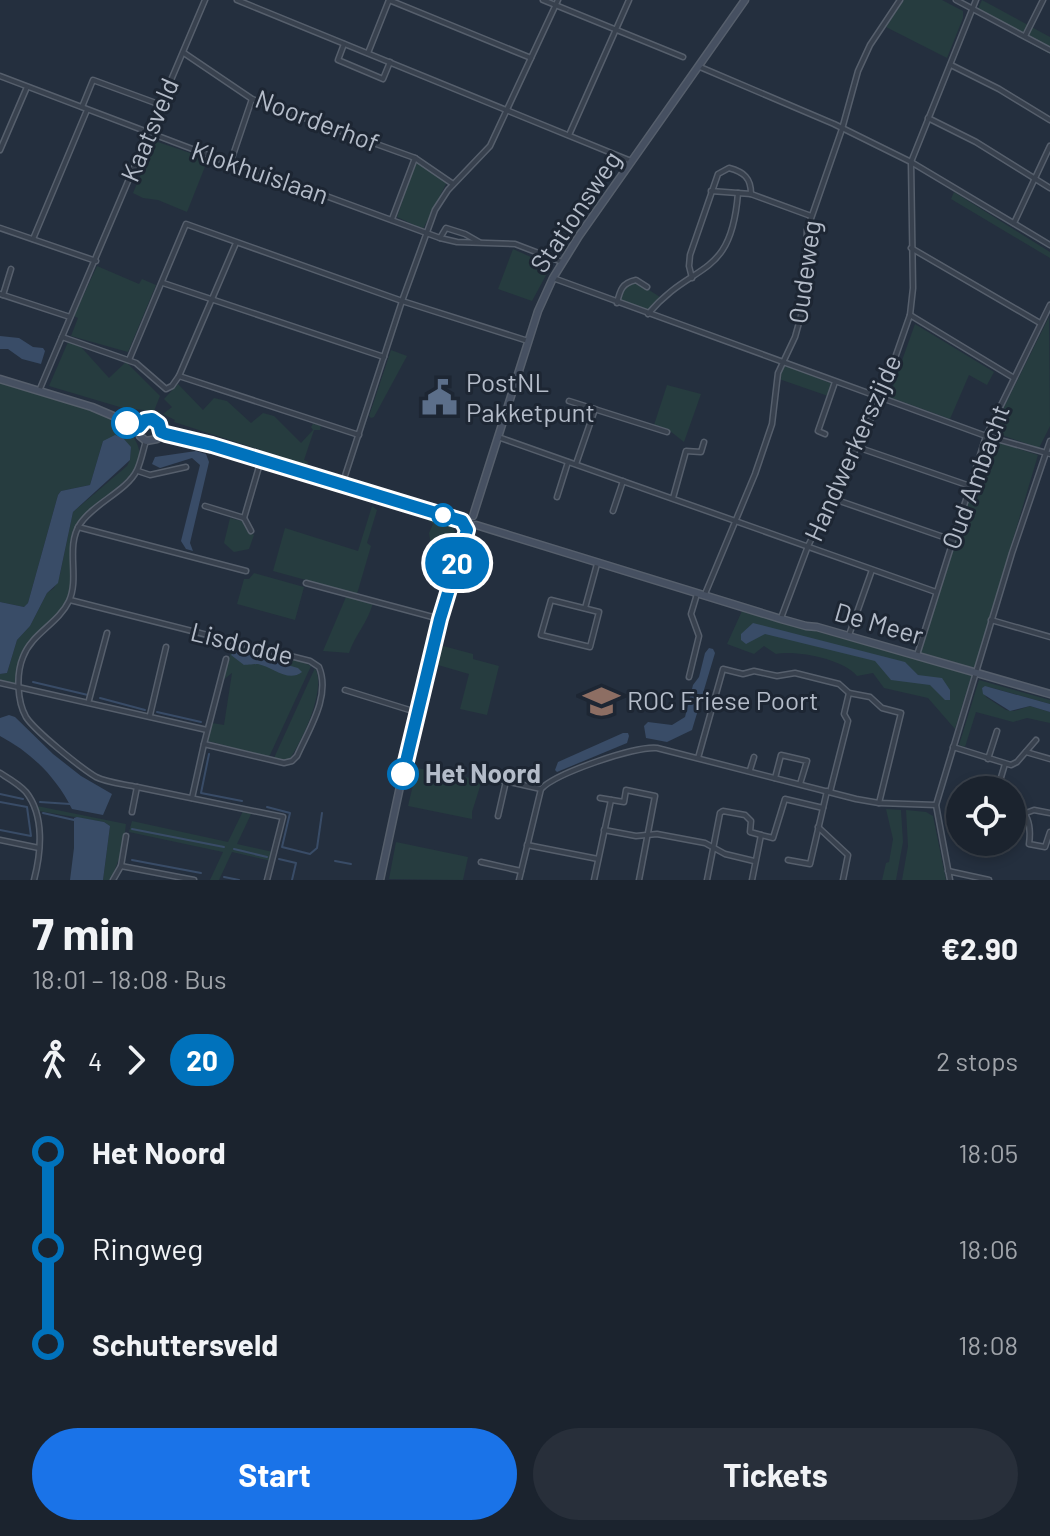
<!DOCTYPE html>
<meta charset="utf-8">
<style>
:root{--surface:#1b232e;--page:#282f3a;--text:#f1f3f6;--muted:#a0a4aa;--line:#39404a;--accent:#1a73e8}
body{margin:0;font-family:Barlow,sans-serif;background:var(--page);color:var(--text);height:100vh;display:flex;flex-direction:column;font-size:30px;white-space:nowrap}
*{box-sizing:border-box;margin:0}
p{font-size:26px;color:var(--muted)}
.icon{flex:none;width:44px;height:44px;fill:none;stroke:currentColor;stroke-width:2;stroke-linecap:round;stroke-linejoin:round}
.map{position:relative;height:880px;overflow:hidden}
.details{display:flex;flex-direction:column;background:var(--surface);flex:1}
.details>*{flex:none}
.badge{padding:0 16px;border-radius:26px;font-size:28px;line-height:52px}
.controls{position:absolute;left:946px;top:776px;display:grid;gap:16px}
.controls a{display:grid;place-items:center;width:80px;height:80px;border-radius:50%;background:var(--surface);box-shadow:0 4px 12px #0003,0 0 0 2px var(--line);font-size:40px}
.map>.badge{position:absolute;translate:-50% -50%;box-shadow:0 0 0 4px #fff}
.legs{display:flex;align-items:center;gap:12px;height:88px;padding:0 32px;font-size:26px}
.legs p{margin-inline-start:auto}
.summary{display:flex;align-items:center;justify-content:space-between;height:136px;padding:0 32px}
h1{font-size:44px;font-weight:700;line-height:60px}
.button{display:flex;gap:16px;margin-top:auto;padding:16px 32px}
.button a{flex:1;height:92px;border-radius:48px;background:var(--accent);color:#fff;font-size:32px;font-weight:700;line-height:92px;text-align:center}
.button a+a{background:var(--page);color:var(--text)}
ul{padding:0 32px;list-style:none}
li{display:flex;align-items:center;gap:28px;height:96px;font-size:30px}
li i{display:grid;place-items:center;width:12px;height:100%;margin:0 10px;background:currentColor}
li i::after{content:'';width:20px;height:20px;margin:-10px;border:6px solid;border-radius:50%;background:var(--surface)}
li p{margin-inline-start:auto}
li:first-child i{background:linear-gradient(#0000 50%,currentColor 0)}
li:last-child i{background:linear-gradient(currentColor 50%,#0000 0)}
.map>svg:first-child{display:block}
.green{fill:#263c3f}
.water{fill:#394c67}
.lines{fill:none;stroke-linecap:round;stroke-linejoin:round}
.stream{stroke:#394c67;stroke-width:2}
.street-casing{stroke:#565f6c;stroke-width:7}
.secondary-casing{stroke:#565f6c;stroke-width:9}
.street{stroke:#38414e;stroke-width:4}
.secondary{stroke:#465061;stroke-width:6}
.line-1-casing{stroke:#fff;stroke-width:18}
.line-1{stroke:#0072bc;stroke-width:12}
.stop-1-dot{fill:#fff;stroke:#0072bc;stroke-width:4}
.labels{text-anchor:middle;stroke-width:6;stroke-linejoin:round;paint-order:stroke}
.street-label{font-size:26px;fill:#b4bcc9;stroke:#1d2633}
.poi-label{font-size:26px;fill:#b4bcc9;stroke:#1d2633;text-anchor:start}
.stop-label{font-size:26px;font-weight:bold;fill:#b4bcc9;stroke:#1d2633;text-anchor:start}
</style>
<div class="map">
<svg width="1050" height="880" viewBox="0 0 1050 880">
<rect width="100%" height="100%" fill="#242f3e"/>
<g class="green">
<path d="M904 0H942L963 11V18L947 58 886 27Z"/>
<path d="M982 0 1050 37V54L976 13Z"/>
<path d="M155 141 208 159 187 212 158 200 143 198 133 193Z"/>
<path d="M415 164H419L447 182 423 229 397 217Z"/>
<path d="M954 192 1050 252V258L951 199Z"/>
<path d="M513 249 551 266 532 301 498 289Z"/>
<path d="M97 266 139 284 142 279 156 285 128 352 71 336 78 318 74 316Z"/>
<path d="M633 283H638L660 297 648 313 619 302 627 284Z"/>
<path d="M1049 317 1050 426 1039 448 993 432V429Z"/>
<path d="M915 324 994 372 987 385 969 375 950 419 889 397Z"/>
<path d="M68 342 81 347 109 378 126 362 160 396 154 411 123 408 49 386Z"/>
<path d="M391 350 407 356 374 417 371 418 369 416Z"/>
<path d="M784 365 833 384 828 396 779 379Z"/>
<path d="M0 382 88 408 130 427C131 436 138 442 139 450 144 481 88 500 75 526 62 552 81 585 63 609 40 640 18 638 15 684L0 680V674L7 673 17 640 30 626 47 593 54 588 60 574 73 512 127 466 130 460 131 447 103 441 90 485 61 491 58 495 28 603 24 607 0 602Z"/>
<path d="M178 384 203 410 214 398 227 401 251 423 263 413 274 416 301 443 313 430 311 427 313 424 321 425 320 430H314L304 460 308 462 307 465 174 422 175 420 163 414 172 407 164 399Z"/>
<path d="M667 385 701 394 684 442 670 431 654 425Z"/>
<path d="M987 439 1038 455 975 668 919 652Z"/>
<path d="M372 506 377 510 367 543 371 546 357 594 273 571 285 528 358 551Z"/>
<path d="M427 514C462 525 459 533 449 565L434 563 429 533 433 524 425 518Z"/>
<path d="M230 518 242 521 247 531 254 535 249 549 234 552 224 543Z"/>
<path d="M254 573 304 587 295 620 237 604 244 579H249Z"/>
<path d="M346 597 373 603C368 622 355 635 349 653L323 651Z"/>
<path d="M742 611 972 674 955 729 928 698 884 688 873 673 857 676C843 659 797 650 776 654L764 646 754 654 727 644Z"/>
<path d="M233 644 298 660 311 666 269 757 208 741 212 721V723L224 725 232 673 223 680Z"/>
<path d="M443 646 473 654V659L499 666 487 715 460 709 469 674 438 665Z"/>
<path d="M315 668C327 689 302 741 289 760L274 758Z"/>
<path d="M979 680 1050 700V704L989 687 982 688 986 697 1006 710 1014 711 1030 706 1050 712V723L1027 718 1013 722 976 712 965 747 959 745Z"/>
<path d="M417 768 482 780 472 812V819L408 806Z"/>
<path d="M37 806 126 824 123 848 111 880H103L110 826 104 822 39 811Z"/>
<path d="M886 809 901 810 903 842 896 880H882L886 863 889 862 893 839Z"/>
<path d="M906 810 926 812 933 816 946 880H902L908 846Z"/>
<path d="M243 811 252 812 237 844 273 852 271 861 232 852 219 880H210L223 852 129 832 132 821 228 842Z"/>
<path d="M396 842 468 857 463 880 389 879Z"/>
</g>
<g class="water">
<path d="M0 336 19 338 33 347 43 348 45 351 41 364 22 359 8 349H0Z"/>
<path d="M115 435 123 438 131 447 130 460 73 512 58 583 47 593 30 626 17 640 7 673 0 674V602L24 607 28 603 58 495 61 491 90 485 103 441Z"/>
<path d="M196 451 206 454 209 462 190 543 193 551 186 549 181 541 200 465 192 458 160 468 152 464 155 457Z"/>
<path d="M753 623 905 662 918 675 942 678 950 690V700H945L930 685 891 680 875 661 765 634 746 644 741 640V634Z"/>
<path d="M709 648 713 649 715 653 692 730 667 742 646 738 644 726 648 722 672 725 685 717 693 685 699 677 705 653Z"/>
<path d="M235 650 298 668 302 672C288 683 273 667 258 664 256 664 246 665 244 665L231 655Z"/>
<path d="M985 686 1050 704V712L1030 706 1010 711 983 694 982 688Z"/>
<path d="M9 715 15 717 53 754 81 776 112 794 103 815 72 809C56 777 32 753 0 736V718Z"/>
<path d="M623 733H628L629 736 627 743 557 772 555 770 558 762Z"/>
<path d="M77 817 104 822 110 826 103 880H70L74 848V818Z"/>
</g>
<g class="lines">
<g class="stream">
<path d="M33 682 88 695"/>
<path d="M100 698 145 710"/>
<path d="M157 712 201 722"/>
<path d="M209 754 201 793 242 801"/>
<path d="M0 794 23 799"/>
<path d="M0 802 27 807 31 836 0 830"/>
<path d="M40 802 70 804"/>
<path d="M267 807 290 813 282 847 310 854 317 848 322 813"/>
<path d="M43 813 74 820"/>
<path d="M132 829 224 847"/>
<path d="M234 849 267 857"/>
<path d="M279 859 296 863 292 880"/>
<path d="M132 860 201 873"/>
<path d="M335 861 351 864"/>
<path d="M224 877 239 880"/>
</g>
<defs>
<g id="street">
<path d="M237 0 631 161"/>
<path d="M389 0 531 58"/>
<path d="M543 0 683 57"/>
<path d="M956 0 1050 50"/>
<path d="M1025 36 1043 0"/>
<path d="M344 44 338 60 383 79 390 62"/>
<path d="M184 53 252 99 415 158 453 184"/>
<path d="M368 53 389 0"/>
<path d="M951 65 999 89 1050 120"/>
<path d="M700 67 834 124 911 162 1050 245"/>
<path d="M0 76 224 161H231L440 238 457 242 515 244 562 262"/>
<path d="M82 107 93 80 161 105"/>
<path d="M928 118 976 142 1050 188"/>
<path d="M569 135 629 0"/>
<path d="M0 150 27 87"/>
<path d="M231 161 252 99"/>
<path d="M711 191 751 194 811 216"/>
<path d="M392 219 415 158"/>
<path d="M1014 223 1050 146"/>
<path d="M0 228 96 261"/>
<path d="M440 238 446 228 465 234 479 242"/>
<path d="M33 239 87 110"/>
<path d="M911 248 1040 323"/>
<path d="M553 278 986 436 1050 454"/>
<path d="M692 278 689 266 690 255 718 174 729 168C744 172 751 178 751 194"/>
<path d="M163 283 384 357"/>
<path d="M0 294 70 317"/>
<path d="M3 295 11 269"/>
<path d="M617 303C620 290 622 283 636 280L647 287"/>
<path d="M648 314C693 260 731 281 738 193"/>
<path d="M910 315 1014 378"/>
<path d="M62 337 136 363 166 389 172 386 179 376 359 435"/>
<path d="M129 360 186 224 402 301 528 341"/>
<path d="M179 376 236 243"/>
<path d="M39 391 205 0"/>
<path d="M569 401 667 432"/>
<path d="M825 434 818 431 835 382"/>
<path d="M498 437 936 592"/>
<path d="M857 447 970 486"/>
<path d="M576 464 595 409"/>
<path d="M138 471 150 475 186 467"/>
<path d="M342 485 402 301 435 210 448 190 490 146 558 0"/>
<path d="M557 497 568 462"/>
<path d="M673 498 686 451 701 452 704 442"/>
<path d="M831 498 952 540"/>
<path d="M205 506 244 518 261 460"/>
<path d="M613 511 623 481"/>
<path d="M244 518 251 531"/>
<path d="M78 527 246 571"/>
<path d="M306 583 440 619"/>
<path d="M705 594 755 474 772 424 778 373 795 337 804 305 807 230 842 129 858 71 870 45 900 0"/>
<path d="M70 600 310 661 319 667C331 696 309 729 297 756L292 761 284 763 204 744 192 798"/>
<path d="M551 600 599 612 590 647 541 635Z"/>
<path d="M585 608 597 564"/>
<path d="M781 618 808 546 881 398 910 315 913 288 911 162 976 0"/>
<path d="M991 620 1050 637"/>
<path d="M849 635 872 570"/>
<path d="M917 655 986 436 1050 305"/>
<path d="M689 677 699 636 691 614 697 594"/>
<path d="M0 683 207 730"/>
<path d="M345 690 416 712"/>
<path d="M89 700 107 633"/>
<path d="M150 715 166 647"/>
<path d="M204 744 226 659"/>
<path d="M953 747 1011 765 1017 762 1036 740"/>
<path d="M1026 752 1050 759"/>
<path d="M698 758 723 669 743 674 754 671 777 676 795 673 839 684 849 693 870 697 882 708 901 713 879 803"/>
<path d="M988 759 997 731"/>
<path d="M750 770 754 757"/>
<path d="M0 773C8 778 19 784 26 792 45 816 41 853 34 880"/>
<path d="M474 774 541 789"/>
<path d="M775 778 781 755 807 761 800 784"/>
<path d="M137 787 283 817 267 880"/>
<path d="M981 787 999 784"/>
<path d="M1004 790 999 784 1005 764"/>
<path d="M830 792 848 721 844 714 849 693"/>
<path d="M600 798 624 802 626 790 655 796 639 880"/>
<path d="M1012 798C1027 813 1032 823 1029 844L1045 847 1050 832"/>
<path d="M132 812 137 787C124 784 108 783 96 777 81 768 35 731 26 717 17 701 16 674 23 657 32 633 58 624 69 601 80 577 65 547 80 524 94 503 127 491 137 470 141 462 143 450 146 441"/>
<path d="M1026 813 1034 810 1050 813"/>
<path d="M498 816 506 781"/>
<path d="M818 827 848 855 843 880"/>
<path d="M604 830 636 836 657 834 705 843 725 854 754 861"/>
<path d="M0 840 39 848"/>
<path d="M527 845 598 859"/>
<path d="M788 860 810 864 827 791"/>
<path d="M481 862 521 871"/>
<path d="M121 866 194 880"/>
<path d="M948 871 989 880"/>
<path d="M113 880 121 866 126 836"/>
<path d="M519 880 541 789C556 773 635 746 657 748L856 799 879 803 936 805"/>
<path d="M594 880 611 800"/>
<path d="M707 880 720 813 723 811 745 815 751 821 750 832 761 835"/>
<path d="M752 880 761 835 773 838 785 799 823 808"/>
<path d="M950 880 936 805 1012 553 1050 441"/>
</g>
<g id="secondary">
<path d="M0 379 92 407 139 427"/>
<path d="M139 427 140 436 146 441 157 439 161 432"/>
<path d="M139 427 145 420 152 419 159 424 161 432"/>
<path d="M161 432 212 445 462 521"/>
<path d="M473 516 538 311 553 278 579 236 745 0"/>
<path d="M476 525 781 619 806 626 817 627 1050 694"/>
<path d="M380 880 416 712 467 530"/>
</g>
</defs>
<use href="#street" class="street-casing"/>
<use href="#secondary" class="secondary-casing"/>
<use href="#street" class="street"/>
<use href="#secondary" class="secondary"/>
</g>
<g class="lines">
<defs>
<path id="line-1" d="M127 423 139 427 145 420 152 419 159 424 161 432 166 434 212 445 462 521 467 530 440 619 403 774"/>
</defs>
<use href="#line-1" class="line-1-casing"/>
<use href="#line-1" class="line-1"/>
</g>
<defs>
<symbol id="civic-bare" viewBox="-9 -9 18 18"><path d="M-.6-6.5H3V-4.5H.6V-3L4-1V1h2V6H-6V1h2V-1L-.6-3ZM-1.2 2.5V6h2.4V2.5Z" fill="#5c6f8a" stroke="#1d2633" stroke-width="2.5" paint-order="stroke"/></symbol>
<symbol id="university-bare" viewBox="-9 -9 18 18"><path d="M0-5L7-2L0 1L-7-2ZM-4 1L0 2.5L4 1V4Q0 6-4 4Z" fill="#8d6e63" stroke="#1d2633" stroke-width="2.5" paint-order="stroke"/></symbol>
</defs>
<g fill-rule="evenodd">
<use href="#civic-bare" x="414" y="372" width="51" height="51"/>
<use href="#university-bare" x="576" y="676" width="51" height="51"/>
</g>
<g class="stop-1-dot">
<circle cx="127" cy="423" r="14"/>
<circle cx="443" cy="515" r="10"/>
<circle cx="403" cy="774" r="14"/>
</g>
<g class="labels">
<g class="street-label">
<text transform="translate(317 121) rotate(21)" y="9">Noorderhof</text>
<text transform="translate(150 130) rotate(-67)" y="9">Kaatsveld</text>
<text transform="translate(260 173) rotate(19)" y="9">Klokhuislaan</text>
<text transform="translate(576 212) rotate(-56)" y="9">Stationsweg</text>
<text transform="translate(805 272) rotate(-82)" y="9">Oudeweg</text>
<text transform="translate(853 448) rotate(-66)" y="9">Handwerkerszijde</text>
<text transform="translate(976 477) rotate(-70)" y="9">Oud Ambacht</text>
<text transform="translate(879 624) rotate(16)" y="9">De Meer</text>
<text transform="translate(242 644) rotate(14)" y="9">Lisdodde</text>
</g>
<g class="poi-label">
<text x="466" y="392">PostNL<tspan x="466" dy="30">Pakketpunt</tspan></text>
<text x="627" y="710">ROC Friese Poort</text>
</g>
<g class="stop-label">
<text x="425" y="783">Het Noord</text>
</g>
</g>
</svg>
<div class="controls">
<a><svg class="icon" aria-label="locate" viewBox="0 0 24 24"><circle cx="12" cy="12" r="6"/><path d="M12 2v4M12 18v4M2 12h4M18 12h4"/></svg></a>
</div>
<b class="badge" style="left:457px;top:563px;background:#0072bc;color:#fff">20</b>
</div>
<section class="details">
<div class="summary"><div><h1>7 min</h1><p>18:01 – 18:08 · Bus</p></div><b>€2.90</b></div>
<div class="legs"><svg class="icon" aria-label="walk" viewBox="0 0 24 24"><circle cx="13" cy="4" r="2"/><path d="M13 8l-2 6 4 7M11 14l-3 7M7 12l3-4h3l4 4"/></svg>4<svg class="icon" aria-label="forward" viewBox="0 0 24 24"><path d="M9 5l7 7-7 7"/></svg><b class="badge" style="background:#0072bc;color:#fff">20</b><p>2 stops</p></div>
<ul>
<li><i style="color:#0072bc"></i><b>Het Noord</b><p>18:05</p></li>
<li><i style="color:#0072bc"></i><span>Ringweg</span><p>18:06</p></li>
<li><i style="color:#0072bc"></i><b>Schuttersveld</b><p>18:08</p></li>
</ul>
<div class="button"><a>Start</a><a>Tickets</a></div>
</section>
